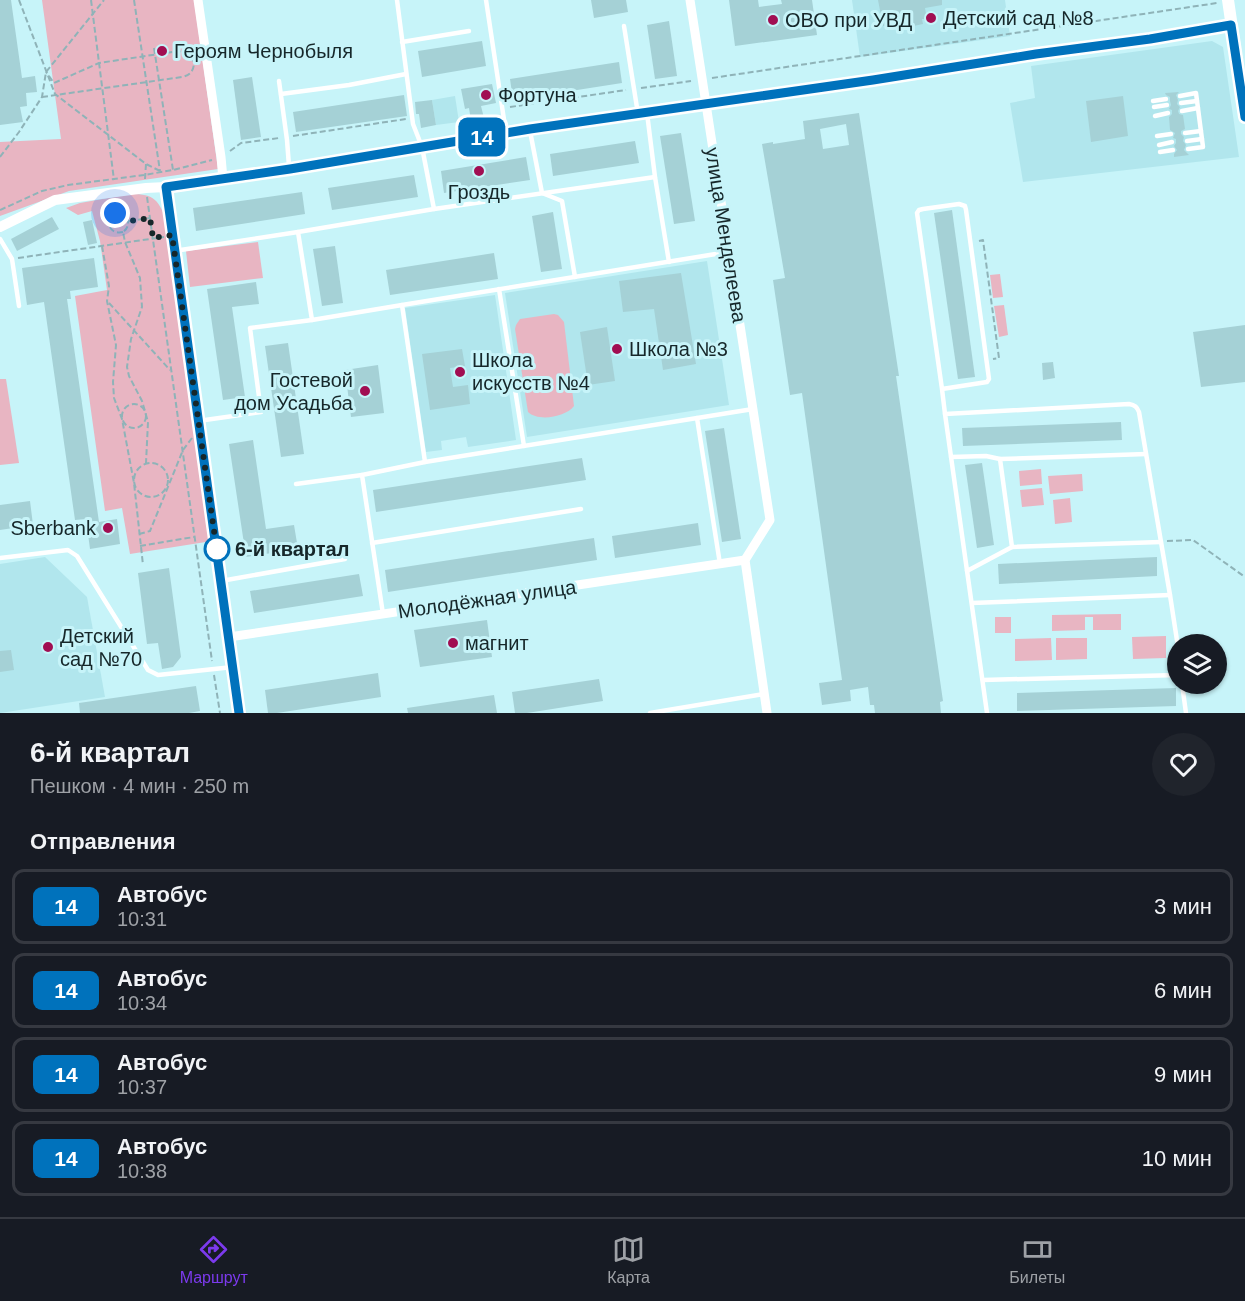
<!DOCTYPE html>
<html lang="ru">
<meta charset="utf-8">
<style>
:root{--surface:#171b24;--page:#20242c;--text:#f1f3f6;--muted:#9ea1a6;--line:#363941;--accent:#7c3aed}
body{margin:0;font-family:Arial,sans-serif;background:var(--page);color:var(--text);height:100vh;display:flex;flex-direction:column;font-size:22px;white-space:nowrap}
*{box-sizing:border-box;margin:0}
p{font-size:20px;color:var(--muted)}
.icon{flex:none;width:33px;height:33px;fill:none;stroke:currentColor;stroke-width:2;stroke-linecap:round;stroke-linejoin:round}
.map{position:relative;height:713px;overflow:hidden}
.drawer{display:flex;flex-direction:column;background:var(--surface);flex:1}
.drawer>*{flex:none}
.badge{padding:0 12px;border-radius:9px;font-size:21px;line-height:39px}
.fabs{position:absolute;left:1167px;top:634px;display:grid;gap:12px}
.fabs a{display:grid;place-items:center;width:60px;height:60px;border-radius:50%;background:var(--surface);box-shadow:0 2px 4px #0004;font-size:30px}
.you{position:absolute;width:30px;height:30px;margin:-15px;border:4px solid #fff;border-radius:50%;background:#1a73e8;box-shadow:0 0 0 9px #1a73e833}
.map>.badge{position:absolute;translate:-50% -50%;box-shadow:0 0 0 3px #fff}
h2{padding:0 30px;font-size:22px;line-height:54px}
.round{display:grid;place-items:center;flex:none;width:63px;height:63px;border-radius:32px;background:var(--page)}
.head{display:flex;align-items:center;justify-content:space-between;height:102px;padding:0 30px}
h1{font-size:28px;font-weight:700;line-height:45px}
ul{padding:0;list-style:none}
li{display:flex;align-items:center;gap:18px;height:75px;margin:0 12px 9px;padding:0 18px;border:3px solid var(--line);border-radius:12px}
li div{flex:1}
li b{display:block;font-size:22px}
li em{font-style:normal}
li .badge{min-width:66px;font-weight:700;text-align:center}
.dock{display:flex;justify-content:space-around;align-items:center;height:84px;border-top:2px solid var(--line);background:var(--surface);font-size:16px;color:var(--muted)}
.dock a{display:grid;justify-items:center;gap:3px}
.dock .selected{color:var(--accent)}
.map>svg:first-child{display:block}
.built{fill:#b1e6ed}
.green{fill:#e8b5c2}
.building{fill:#a5d1d6;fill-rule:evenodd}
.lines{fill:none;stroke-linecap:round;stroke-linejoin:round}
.path{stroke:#8fb3b8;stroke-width:2;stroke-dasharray:6 3;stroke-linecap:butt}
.service{stroke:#fff;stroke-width:4.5}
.minor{stroke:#fff;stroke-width:9}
.tertiary{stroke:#fff;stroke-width:10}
.secondary{stroke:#fff;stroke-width:12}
.line-casing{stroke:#fff;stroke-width:14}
.line{stroke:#0072bc;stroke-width:9}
.walk{stroke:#16272a;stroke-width:6;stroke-dasharray:0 10.8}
.poi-dot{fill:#a10e52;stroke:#c7f4f9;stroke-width:2}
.stop-dot{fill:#fff;stroke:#0072bc;stroke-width:3}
.labels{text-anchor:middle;stroke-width:6;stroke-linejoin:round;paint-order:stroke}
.poi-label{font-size:20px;fill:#16272a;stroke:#c7f4f9;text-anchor:start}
.street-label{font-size:20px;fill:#16272a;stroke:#c7f4f9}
.stop-label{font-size:20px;font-weight:bold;fill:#16272a;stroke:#c7f4f9;text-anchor:start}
</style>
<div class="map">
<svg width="1245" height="713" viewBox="0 0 1245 713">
<rect width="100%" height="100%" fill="#c7f4f9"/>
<g class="built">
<path d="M852 0H1005L1010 36 860 57Z"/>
<path d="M1212 41 1223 47 1239 157 1023 182 1010 103 1035 98 1031 66Z"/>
<path d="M455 96 459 122 436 125 432 100Z"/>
<path d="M707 261 729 405 527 437 505 293Z"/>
<path d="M495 295 516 440 468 447 466 437 441 441 442 450 426 452 405 308Z"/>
<path d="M45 557 87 597 105 697 0 713V564Z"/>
</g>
<g class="green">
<path d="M42 0H194L218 169 69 191 0 216V142L61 139Z"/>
<path d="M131 194C155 194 158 200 167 221L212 541 130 554 122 508 105 511 75 296 107 290 100 241 92 211 78 215 66 208 80 203Z"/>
<path d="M258 242 263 278 190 287 186 251Z"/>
<path d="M1000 274 1003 297 993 298 990 275Z"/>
<path d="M1004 305 1008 335 999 337 994 306Z"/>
<path d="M554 314 558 315 564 322 574 406C566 417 538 422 528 412L515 329 516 325 520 319Z"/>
<path d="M0 379H6L19 463 0 465Z"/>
<path d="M1041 469 1042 484 1020 486 1019 471Z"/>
<path d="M1082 474 1083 491 1050 494 1048 476Z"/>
<path d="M1042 488 1044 505 1022 507 1020 490Z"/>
<path d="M1070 498 1072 522 1055 524 1053 500Z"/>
<path d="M1121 614V630H1093V617H1085V630L1052 631V615Z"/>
<rect x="995" y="617" width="16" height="16"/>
<path d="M1166 636V658L1133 659 1132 637Z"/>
<path d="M1051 638 1052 660 1015 661V639Z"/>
<path d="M1056 638H1087V659L1056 660Z"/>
</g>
<g class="building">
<path d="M0 0H11L22 78 35 76 37 92 26 93 27 106 20 107 23 122 0 125Z"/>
<path d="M591 0H626L628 12 594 18Z"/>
<path d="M729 0H758L759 7 782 4 781 0H812L817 35 735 46Z"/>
<path d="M878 0H942V5L925 8 927 19H922L923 24 904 28 903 23 883 26Z"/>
<path d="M669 21 677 76 655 79 647 25Z"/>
<path d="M482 41 486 66 422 77 418 51Z"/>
<path d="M619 62 622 83 513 100 510 79Z"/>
<path d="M252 77 261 137 241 140 233 80Z"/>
<path d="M492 84 496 103 481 106 484 118 471 121 469 108 465 109 461 89Z"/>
<path d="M1179 92 1176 95 1178 100 1177 104 1180 107 1178 111 1179 114 1183 115 1185 129 1181 131V134L1184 137 1183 141 1186 145 1184 150 1189 155 1174 157V154L1177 150 1174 146 1176 143V139L1173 138 1175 133 1170 130 1169 117 1172 114V110L1169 109 1171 105 1170 101V97L1166 95 1165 93Z"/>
<path d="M404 95 407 116 296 132 293 112Z"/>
<path d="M1123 96 1128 136 1091 142 1086 101Z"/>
<path d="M432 100 436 125 421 128 419 114H416L415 102Z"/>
<path d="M859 113 899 376H896L943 701 940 702 941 713H875L874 705H870L868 687 850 690 851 701 822 705 819 683 842 680 802 393 790 395 773 280 785 278 762 144 773 142V144L805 139 803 121ZM846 124 849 145 823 149 820 129Z"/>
<path d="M681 133 695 221 674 224 660 136Z"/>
<path d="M635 141 639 163 553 176 550 154Z"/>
<path d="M526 157 530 180 444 193 441 171Z"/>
<path d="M414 175 418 197 332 210 328 188Z"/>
<path d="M302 192 305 214 196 231 193 208Z"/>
<path d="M952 210 975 377 958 379 934 213Z"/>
<path d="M553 212 562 269 541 272 532 216Z"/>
<path d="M52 217 59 229 17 251 11 239Z"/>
<path d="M92 220 97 243 88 245 83 222Z"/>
<path d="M335 246 343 303 322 306 313 249Z"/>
<path d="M494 253 498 279 390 295 386 270Z"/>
<path d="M94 258 98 287 70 291 71 299H67L99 522 117 519 120 544 90 549 86 519 75 520 44 302 27 305 22 268Z"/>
<path d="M681 273 696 364 663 370 654 309 623 312 619 281Z"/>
<path d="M256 282 259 304 232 307 245 397 223 400 207 289Z"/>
<path d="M1245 325V382L1201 387 1193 332Z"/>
<path d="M607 327 615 381 588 385 580 332Z"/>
<path d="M288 343 304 454 281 457 265 346Z"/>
<path d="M462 349 465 366 450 368 453 387 468 385 470 404 430 410 422 354Z"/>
<path d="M1053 362 1055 378 1043 380 1042 363Z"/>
<path d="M378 365 384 413 351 417 345 370Z"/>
<path d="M1121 422 1122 440 963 446 962 428Z"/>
<path d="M724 428 741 539 722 542 705 431Z"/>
<path d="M253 440 266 529 294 525 298 549 246 557 229 444Z"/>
<path d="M582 458 586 480 376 512 373 490Z"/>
<path d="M982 463 994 545 977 548 965 465Z"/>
<path d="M30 501 33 525 0 530V505Z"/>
<path d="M698 523 701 545 615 558 612 536Z"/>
<path d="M594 538 597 560 388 592 385 570Z"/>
<path d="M1157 557V576L999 584 998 564Z"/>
<path d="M169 568 181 657 173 667 162 669 158 643 147 644 138 573Z"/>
<path d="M359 574 363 596 254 613 250 591Z"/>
<path d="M487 620 492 657 420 667 414 630Z"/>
<path d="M11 650 14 670 0 672V651Z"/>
<path d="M378 673 381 697 277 713H268L265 690Z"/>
<path d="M599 679 603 701 527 713H515L512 692Z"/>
<path d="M196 686 200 711 189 713H80L79 703Z"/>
<path d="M1176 688V706L1017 711V693Z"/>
<path d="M494 695 497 713H408L407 708Z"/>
</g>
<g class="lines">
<g class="path">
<path d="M19 0 55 94 146 164 160 171"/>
<path d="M91 0 114 180"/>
<path d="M134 0 160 171"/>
<path d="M154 48 173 170"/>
<path d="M712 78 1217 3"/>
<path d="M641 88 691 81"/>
<path d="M42 97 182 77C191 75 194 70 194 62L188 54 179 51 99 63 54 83 46 72"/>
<path d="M510 107 626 90"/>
<path d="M293 136 406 119"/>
<path d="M230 151 241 143 279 138"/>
<path d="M0 157 19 132 42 97 46 72 104 0"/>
<path d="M145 179 146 164"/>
<path d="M147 197 212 661"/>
<path d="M0 210 42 191 68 185 144 175 173 170 212 160"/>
<path d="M129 221 150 218"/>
<path d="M123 232C114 234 108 229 109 220L115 213H122C130 218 130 227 123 232L125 242 140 278 142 307 131 339 127 367 129 376 142 401 148 422 146 463"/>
<path d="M979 241 983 240 999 358 993 359"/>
<path d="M102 246 109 286 107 301 116 345 113 382 114 398 122 419 134 483 143 565"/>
<path d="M18 258 164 237"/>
<path d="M109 303 170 370"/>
<circle cx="134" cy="416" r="12"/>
<circle cx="151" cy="480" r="17"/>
<path d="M139 534 150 531 183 450 192 438"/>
<path d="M1167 541 1193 540 1245 577"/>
<path d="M140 546 194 537"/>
<path d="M214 675 220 713"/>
</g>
<g class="service">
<path d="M397 0 413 124 422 147 434 209 298 232 312 320 402 305"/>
<path d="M486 0 506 133"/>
<path d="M624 26 638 114"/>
<path d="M402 42 469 31"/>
<path d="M279 81 287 140 289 166"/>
<path d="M281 94 349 85 406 74"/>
<path d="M1180 96 1196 93 1203 147 1188 149"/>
<path d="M1153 101 1166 99"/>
<path d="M1181 103 1197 101"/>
<path d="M1154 107 1167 105"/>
<path d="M1182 111 1198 108"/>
<path d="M647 113 655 177 669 262"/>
<path d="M1155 116 1168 113"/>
<path d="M530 131 542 193 562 201 575 277"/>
<path d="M1185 133 1201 131"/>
<path d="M1157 136 1171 134"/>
<path d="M1187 141 1202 139"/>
<path d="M1159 145 1172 142"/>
<path d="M1160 152 1173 150"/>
<path d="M434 209 655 177"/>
<path d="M0 239 12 259 19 306"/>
<path d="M174 251 298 232"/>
<path d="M499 289 524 446"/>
<path d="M942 389 917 213 919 210 923 209 959 204 965 206 966 210 989 379 987 382 942 389 945 414"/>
<path d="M697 418 720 564"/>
<path d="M198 421 261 412 250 328 312 320"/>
<path d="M1146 454 1000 459 1012 547 1161 542"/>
<path d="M951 457 986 456 1000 459"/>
<path d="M425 462 402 305 728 252"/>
<path d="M296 484 362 475"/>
<path d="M372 543 581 509"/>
<path d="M0 558 68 550 77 556 148 670 158 675 233 667"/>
<path d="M967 571 1012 547"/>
<path d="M221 581 345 559"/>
<path d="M972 603 1170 595"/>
<path d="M383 614 362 475 425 462 753 409"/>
<path d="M983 680 1178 675"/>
<path d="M1182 684 1186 713"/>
<path d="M650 713 764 694"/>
<path d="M987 713 945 414 1129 404C1135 405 1137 407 1139 412L1170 595 1178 647"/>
</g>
<g class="minor">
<path d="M198 0 221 157 223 179"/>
<path d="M690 0 770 520 745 560 767 713"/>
<path d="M166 187 239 713"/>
<path d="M229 637 745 560"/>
</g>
<path class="tertiary" d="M0 227 55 200 146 188 166 187 223 179 530 129 873 79 1036 54 1150 39 1231 25"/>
<path class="secondary" d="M1228 0 1245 117"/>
</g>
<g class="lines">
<defs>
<path id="line" d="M239 713 166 187 290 169 530 129 873 80 1036 54 1150 39 1231 25 1245 117"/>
</defs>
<use href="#line" class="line-casing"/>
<use href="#line" class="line"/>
<path class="walk" d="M115 213H118L125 215 129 221 150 218 153 238 172 235 218 559 217 549"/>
</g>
<g class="poi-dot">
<circle cx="931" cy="18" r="6"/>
<circle cx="773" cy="20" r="6"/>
<circle cx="162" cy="51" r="6"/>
<circle cx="486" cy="95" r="6"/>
<circle cx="479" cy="171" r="6"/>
<circle cx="617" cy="349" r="6"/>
<circle cx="460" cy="372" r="6"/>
<circle cx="365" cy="391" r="6"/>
<circle cx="108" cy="528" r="6"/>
<circle cx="453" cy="643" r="6"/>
<circle cx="48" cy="647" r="6"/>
</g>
<circle class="stop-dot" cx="217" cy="549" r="12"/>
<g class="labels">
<g class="poi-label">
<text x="943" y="25">Детский сад №8</text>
<text x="785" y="27">ОВО при УВД</text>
<text x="174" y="58">Героям Чернобыля</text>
<text x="498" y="102">Фортуна</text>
<text x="479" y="199" text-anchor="middle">Гроздь</text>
<text x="629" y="356">Школа №3</text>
<text x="472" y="367">Школа<tspan x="472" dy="23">искусств №4</tspan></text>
<text x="353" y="387" text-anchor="end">Гостевой<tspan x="353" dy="23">дом Усадьба</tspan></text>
<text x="96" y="535" text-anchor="end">Sberbank</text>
<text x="60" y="643">Детский<tspan x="60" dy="23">сад №70</tspan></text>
<text x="465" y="650">магнит</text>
</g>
<g class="street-label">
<text transform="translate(726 235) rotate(81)" y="7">улица Менделеева</text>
<text transform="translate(487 599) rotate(-8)" y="7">Молодёжная улица</text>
</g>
<g class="stop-label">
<text x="235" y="556">6-й квартал</text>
</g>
</g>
</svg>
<div class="fabs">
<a><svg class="icon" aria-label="layers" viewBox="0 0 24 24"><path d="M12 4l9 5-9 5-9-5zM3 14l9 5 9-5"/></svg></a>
</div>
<div class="you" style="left:115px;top:213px"></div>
<b class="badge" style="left:482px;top:137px;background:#0072bc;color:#fff">14</b>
</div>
<section class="drawer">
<div class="head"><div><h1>6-й квартал</h1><p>Пешком · 4 мин · 250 m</p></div><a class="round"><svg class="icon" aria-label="heart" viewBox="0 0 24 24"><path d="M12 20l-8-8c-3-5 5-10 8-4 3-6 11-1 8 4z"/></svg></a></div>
<h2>Отправления</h2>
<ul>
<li><span class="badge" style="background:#0072bc;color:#fff">14</span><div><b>Автобус</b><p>10:31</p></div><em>3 мин</em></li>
<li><span class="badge" style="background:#0072bc;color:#fff">14</span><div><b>Автобус</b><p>10:34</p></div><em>6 мин</em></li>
<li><span class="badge" style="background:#0072bc;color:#fff">14</span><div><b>Автобус</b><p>10:37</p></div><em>9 мин</em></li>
<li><span class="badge" style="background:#0072bc;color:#fff">14</span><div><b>Автобус</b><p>10:38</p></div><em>10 мин</em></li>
</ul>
</section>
<nav class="dock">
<a class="selected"><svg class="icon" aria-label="directions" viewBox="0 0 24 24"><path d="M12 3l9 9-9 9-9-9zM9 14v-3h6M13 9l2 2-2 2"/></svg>Маршрут</a>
<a><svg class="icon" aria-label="map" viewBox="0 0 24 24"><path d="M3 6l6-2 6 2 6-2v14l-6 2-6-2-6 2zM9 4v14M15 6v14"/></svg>Карта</a>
<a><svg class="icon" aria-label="tickets" viewBox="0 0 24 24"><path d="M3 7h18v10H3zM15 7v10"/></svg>Билеты</a>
</nav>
